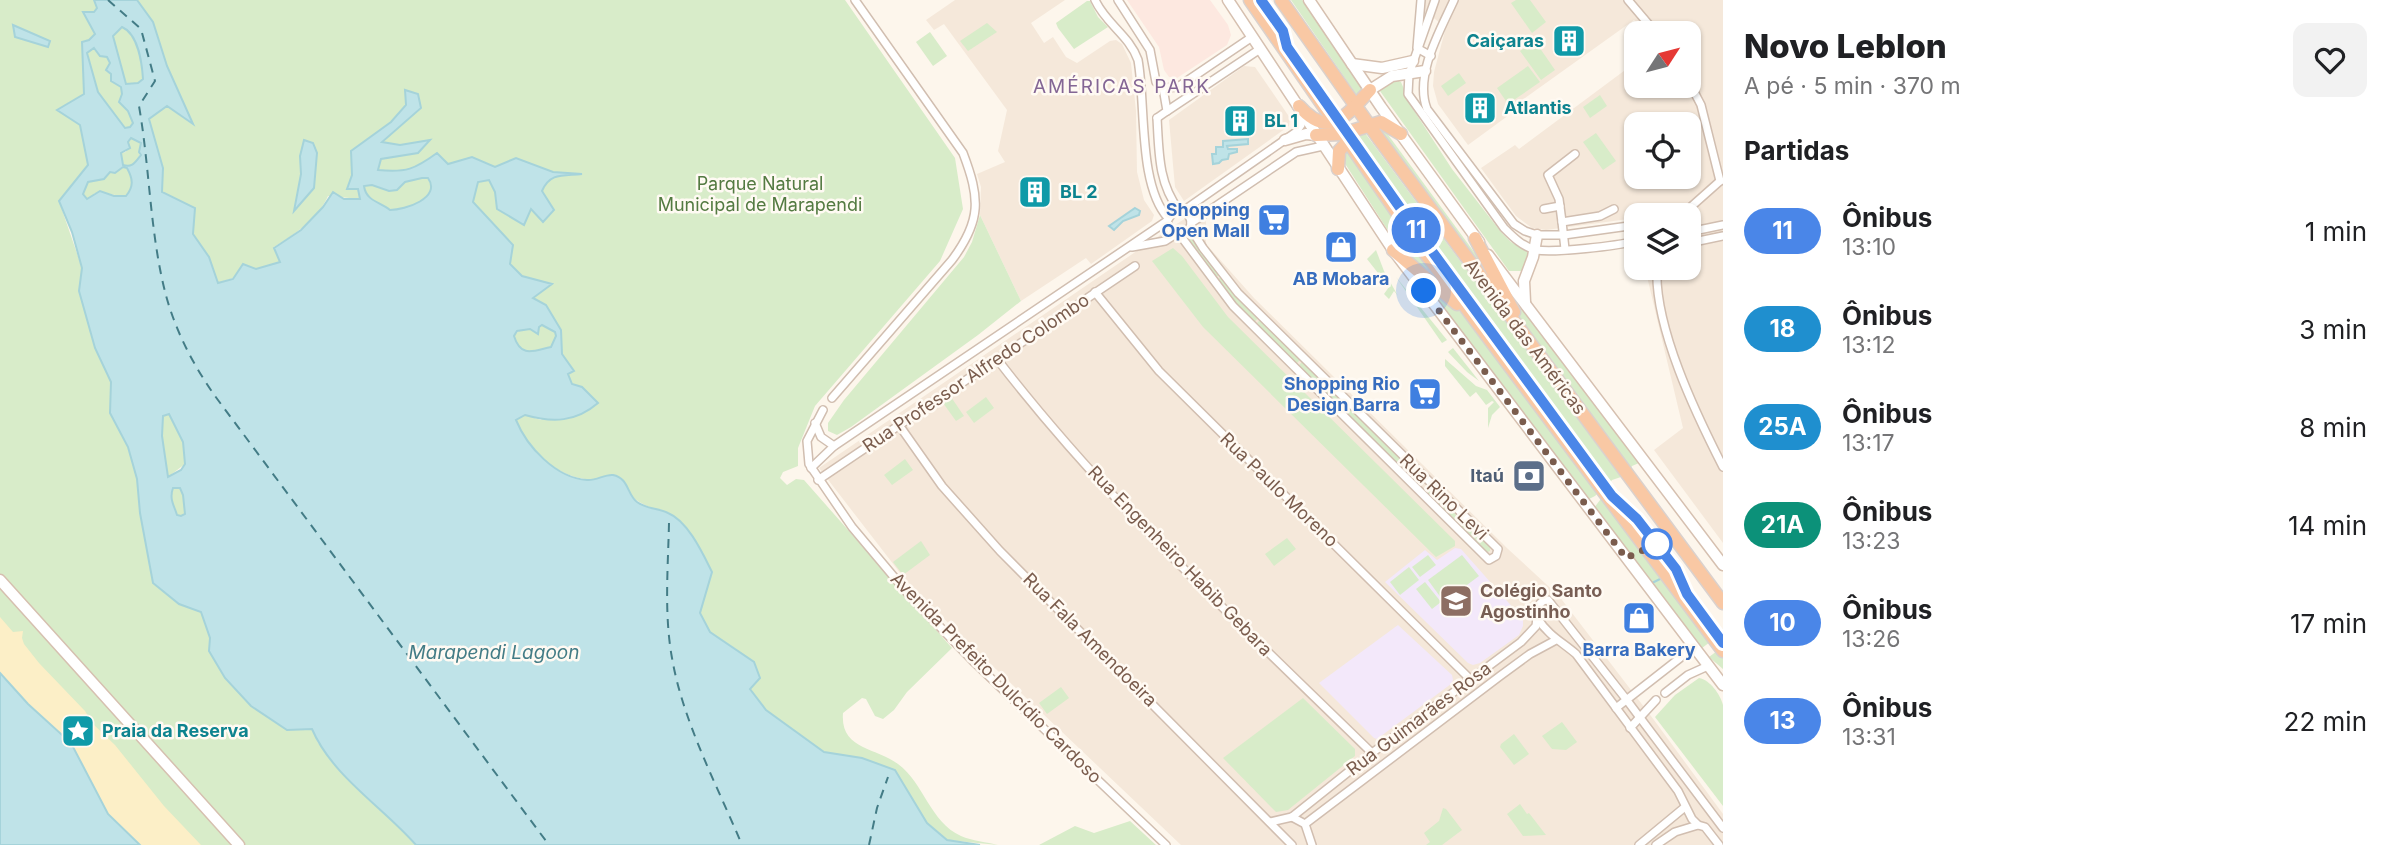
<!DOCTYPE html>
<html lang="pt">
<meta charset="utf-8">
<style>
:root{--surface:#fff;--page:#f2f2f2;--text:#202124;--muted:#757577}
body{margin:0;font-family:Inter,sans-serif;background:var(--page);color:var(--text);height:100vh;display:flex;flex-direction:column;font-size:26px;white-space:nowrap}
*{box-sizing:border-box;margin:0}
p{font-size:23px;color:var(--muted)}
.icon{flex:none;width:38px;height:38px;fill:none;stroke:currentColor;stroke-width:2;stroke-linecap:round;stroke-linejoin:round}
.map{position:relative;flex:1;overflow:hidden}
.sheet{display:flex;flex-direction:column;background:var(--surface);width:665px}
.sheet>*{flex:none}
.badge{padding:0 14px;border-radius:23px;font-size:24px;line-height:46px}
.needle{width:46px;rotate:54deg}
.controls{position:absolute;left:1624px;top:21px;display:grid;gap:14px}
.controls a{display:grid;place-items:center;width:77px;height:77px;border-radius:14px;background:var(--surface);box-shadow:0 2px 5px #0004;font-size:35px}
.you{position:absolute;width:35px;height:35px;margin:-18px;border:5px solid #fff;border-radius:50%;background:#1a73e8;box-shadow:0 0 0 10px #1a73e833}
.map>.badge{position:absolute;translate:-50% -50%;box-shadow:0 0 0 4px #fff}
h2{padding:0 21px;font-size:26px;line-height:63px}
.round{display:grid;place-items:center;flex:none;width:74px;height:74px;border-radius:14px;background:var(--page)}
.overview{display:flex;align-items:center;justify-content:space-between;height:119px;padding:0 21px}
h1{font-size:33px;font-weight:800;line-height:52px}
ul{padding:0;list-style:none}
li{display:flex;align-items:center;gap:21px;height:98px;padding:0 21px}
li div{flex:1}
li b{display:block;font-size:26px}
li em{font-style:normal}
li .badge{min-width:77px;font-weight:700;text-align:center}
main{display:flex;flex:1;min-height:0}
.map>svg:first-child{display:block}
.residential{fill:#f5e8da;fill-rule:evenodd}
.commercial{fill:#fde8e0}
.education{fill:#f3e8fa}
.green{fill:#d8ecc9;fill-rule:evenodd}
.sand{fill:#fcefc7}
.water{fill:#bfe3e8;stroke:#a5d3da;stroke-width:2;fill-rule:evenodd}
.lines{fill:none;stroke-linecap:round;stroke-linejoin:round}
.stream{stroke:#a5d3da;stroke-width:2}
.ferry{stroke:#437c86;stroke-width:2;stroke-dasharray:9 7;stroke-linecap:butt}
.minor-casing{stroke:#d1beb0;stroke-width:10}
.secondary-casing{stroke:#d6c0b0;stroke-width:13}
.trunk-casing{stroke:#dad1cd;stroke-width:15}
.minor{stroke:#fff;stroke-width:7}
.secondary{stroke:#fff;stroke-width:10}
.trunk{stroke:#f9c8a4;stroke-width:12}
.line-casing{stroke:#fff;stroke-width:16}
.line{stroke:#4a86e8;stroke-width:10}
.walk{stroke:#7a5c4d;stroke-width:7;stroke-dasharray:0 12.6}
.stop-dot{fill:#fff;stroke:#4a86e8;stroke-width:3.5}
.labels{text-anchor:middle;stroke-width:5;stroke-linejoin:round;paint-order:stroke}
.culture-label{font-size:18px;font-weight:bold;fill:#0d838f;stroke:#fffaf3;text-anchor:start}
.park-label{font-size:18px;fill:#537a41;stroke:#fffaf3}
.shop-label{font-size:18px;font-weight:bold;fill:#366cbe;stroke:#fffaf3;text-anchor:end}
.street-label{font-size:18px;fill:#7a5c4d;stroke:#fffaf3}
.service-label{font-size:18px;font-weight:bold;fill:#4e5e75;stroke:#fffaf3;text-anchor:end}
.education-label{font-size:18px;font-weight:bold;fill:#785e54;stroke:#fffaf3;text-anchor:start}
.neighbourhood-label{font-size:19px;letter-spacing:2px;fill:#846695;stroke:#fffaf3}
.water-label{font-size:19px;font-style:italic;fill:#437c86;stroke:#fffaf3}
</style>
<main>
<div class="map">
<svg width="1723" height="845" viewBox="0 0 1723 845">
<rect width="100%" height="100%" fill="#fdf6ec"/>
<g class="residential">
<path d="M955 0H1065L1031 23 1044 43 1053 37 1066 57 1077 63 1110 41 1116 40 1122 44 1131 63 1136 111 1137 172 1144 200 1154 215 1152 221 1091 264 1086 258 1021 301 980 215 981 187 977 174 1005 162 998 151 1007 110 944 24 934 30 926 20Z"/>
<path d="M1423 0H1723V543L1654 450 1683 428 1645 268H1689V215H1636V218L1546 230 1532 228 1516 216 1481 168 1515 145 1519 149 1636 62V86H1689V33H1646L1634 20 1507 111 1509 115 1468 145 1438 104 1433 86 1434 72 1446 27 1421 9ZM1636 124H1689V177H1636Z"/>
<path d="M1244 66 1255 67 1290 118 1289 126 1184 201 1175 187 1169 120Z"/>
<path d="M1206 215V244L1254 298 1508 549 1559 596 1654 720 1723 814V845H1181L960 635 904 578 819 468 1169 229 1189 216Z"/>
</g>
<path class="commercial" d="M1127 0H1210L1228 25 1231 35 1227 45 1177 78 1169 77 1164 70 1159 47Z"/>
<g class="education">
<path d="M1455 548 1461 549 1523 619V626L1519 635 1480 663 1473 665 1468 663 1385 582 1425 550 1437 560Z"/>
<path d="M1398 625 1452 675 1453 680 1451 684 1377 739 1374 738 1319 683Z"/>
</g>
<g class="green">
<path d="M0 0H94L98 9 94 12H83L95 35 89 40 82 42 85 76 80 125 88 165 59 201 82 268 79 291 95 348 111 382 110 413 128 447 137 479 140 513 179 604 201 612 210 638 209 651 287 730 312 729 318 743 416 845H140L71 743 0 673Z"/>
<path d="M137 0H845L955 158 963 209 940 261 815 406 798 448V466L783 472 780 478 787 485 796 479 804 480 952 648 907 692 894 710 883 719 875 716 866 699 862 698 843 713C840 750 876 747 898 764 924 783 930 822 961 836 972 841 987 842 998 845L947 840 927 823 895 770 862 758 824 753 765 710 750 689 736 649 710 632 699 613 712 572 669 513C637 505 633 499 613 475 604 477 594 481 585 479 554 475 528 448 516 420L525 415 541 420 572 384 567 374 573 371 562 354 561 330 532 298 551 284 522 276 510 264 473 202 478 182 489 180 495 192 531 208 546 181 555 176 576 174 553 172 516 158 495 167 472 157 448 164 437 153C414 169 406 173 378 170L380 159 429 141 400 145 382 142 421 108 405 91 406 105 391 122 351 151 352 175 347 189H358L360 199 328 196C318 219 295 234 274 247L280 262 218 283 209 257 162 192 163 168 149 119 167 106 191 123 167 66 153 23ZM304 140 315 175 314 188 294 210 301 174 300 156Z"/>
<path d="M1291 0H1302L1363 88 1358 97Z"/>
<path d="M1516 0H1530L1546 22 1532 33 1511 3Z"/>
<path d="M1087 1H1090L1098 17 1108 27 1074 49 1058 28 1056 23Z"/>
<path d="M987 23 997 32 968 51 960 41Z"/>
<path d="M123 27C138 35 142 63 144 78L138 83 126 85 113 36Z"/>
<path d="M930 32 947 56 933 66 916 42Z"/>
<path d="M1535 41 1555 70 1541 80 1520 51Z"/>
<path d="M94 48 100 55 107 57 110 63 111 81 121 87 122 94 119 102 128 111 133 123 130 127 125 128 98 92 87 53Z"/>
<path d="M1528 66 1540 82 1508 104 1497 88Z"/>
<path d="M1459 73 1466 83 1448 96 1441 86Z"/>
<path d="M1394 79 1401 82 1411 106 1452 169 1501 232 1511 242 1527 252 1529 257 1523 271H1509L1380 91 1382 85Z"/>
<path d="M1600 95 1607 106 1590 118 1583 107Z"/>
<path d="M1376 129 1386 132 1488 271 1511 309Z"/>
<path d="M1365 133 1621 477 1612 480 1608 486 1443 264 1355 140Z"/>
<path d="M1596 133 1616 161 1603 170 1583 142Z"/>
<path d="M131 138 142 143C140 155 138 168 123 165L121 153 126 152 128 142Z"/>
<path d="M1347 148 1448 290 1405 257 1344 162 1342 154Z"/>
<path d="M123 167 127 168C133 179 134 186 126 196L95 193 91 198 86 199 82 194 88 182 104 179 110 172Z"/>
<path d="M422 178H428C442 198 405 210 390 210 380 201 366 201 364 186L372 185 389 191 397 190 405 182Z"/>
<path d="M980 215 1021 301 978 335 851 427 837 435 828 431V423L844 400 964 257 972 242Z"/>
<path d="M1188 236H1192L1220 274 1214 279 1186 240Z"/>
<path d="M1173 248 1182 256 1228 317 1455 541V546L1436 557 1203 327 1152 261Z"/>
<path d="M1376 250 1384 271 1398 296 1394 291 1389 299 1384 294 1389 287 1367 259Z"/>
<path d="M1413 272 1456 307 1527 395 1600 491 1595 496 1589 499 1493 372Z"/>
<path d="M1498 275 1639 463 1632 466 1629 472 1522 321Z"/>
<path d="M1222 276 1258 318 1253 324 1216 281Z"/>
<path d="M1396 277 1447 340 1442 343Z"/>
<path d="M1260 320 1300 360 1295 365 1255 325Z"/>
<path d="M541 325 555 332 556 336 551 347C535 350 521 359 514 336 519 329 526 327 534 331Z"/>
<path d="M1453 348 1479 381 1467 372 1448 352Z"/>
<path d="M1445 359 1476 386 1487 390 1500 407 1492 415 1488 428V408L1494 402 1492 401 1486 405 1476 392 1470 397 1445 366Z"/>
<path d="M1302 362 1343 401 1337 406 1297 367Z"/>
<path d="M951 397 964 416 956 421 943 403Z"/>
<path d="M986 397 994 408 974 423 966 412Z"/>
<path d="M1345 403 1403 461 1398 467 1339 409Z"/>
<path d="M170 413 183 442 185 464 168 477 162 436 163 416Z"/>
<path d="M905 459 913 470 892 485 884 475Z"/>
<path d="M1427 487 1490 547V551L1485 553 1424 491Z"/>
<path d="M173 488H180L183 495 185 514 181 516 177 515C173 505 170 499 173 488Z"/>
<path d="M1603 496C1613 510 1658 578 1667 582L1723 654V669L1709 657 1717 651 1710 642 1702 648 1594 508Z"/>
<path d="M1287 538 1296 549 1274 566 1265 554Z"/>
<path d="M921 541 930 555 903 575 893 562Z"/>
<path d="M1428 555 1436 565 1420 577 1412 567Z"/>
<path d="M1462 555 1479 576 1444 602 1428 580Z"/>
<path d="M1409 567 1419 580 1400 595 1390 582Z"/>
<path d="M1425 582 1441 602 1432 609 1416 589Z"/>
<path d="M1699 678C1710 680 1720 694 1723 705V806L1655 717 1675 695Z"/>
<path d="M1061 687 1069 698 1047 714 1039 703Z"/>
<path d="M1303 698 1355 749V756L1288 810 1276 812 1223 758Z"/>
<path d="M1562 722 1577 742 1566 750 1552 749 1542 736Z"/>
<path d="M1514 734 1529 754 1514 765 1500 747 1501 744Z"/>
<path d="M1520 804 1527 814 1529 813 1546 835 1523 836 1507 814Z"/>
<path d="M1443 808 1446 809 1462 830 1442 845H1426L1430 842 1424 833 1439 821Z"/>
<path d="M1130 821 1156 845H1039L1075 826 1094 833Z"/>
</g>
<path class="sand" d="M0 617 13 632 23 631 22 638 24 644 39 663 85 711 93 724 115 745 164 806 201 845H140L108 814 71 743 28 704 0 673Z"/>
<g class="water">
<path d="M94 0H137L153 22 167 66 193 124 167 106 149 119 163 168 162 192 195 208 193 234 209 257 218 283 233 279 243 264 256 269 280 262 274 248 301 230 323 207 333 192 344 199H360L358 189H347L352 175 351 151 391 122 406 105 405 90 418 94 421 108 382 142 400 145 430 140 418 153 381 159 378 170C406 173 415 169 437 153L448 164 472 157 495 167 516 158 553 172 582 174C564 176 550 172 542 191L554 210 543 222 531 209 524 225 497 209 495 192 489 180 478 182 473 202 513 245 510 264 522 276 552 284 533 298 546 305 561 330 562 354 574 371 568 374 572 384 582 387 598 403C576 422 553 423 525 415L516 420C527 447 556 478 587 480 596 481 605 474 613 475 629 478 627 495 637 502 646 509 658 508 668 513 688 521 703 554 712 572L700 613 710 632 754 662 760 678 750 689 766 710 824 752 862 758 895 770 927 823 947 840 980 845H416C384 808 332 776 312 729L287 730 251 706 225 678 209 651 210 638 201 612 179 604 153 583 140 513 137 479 128 447 110 413 111 382 95 348 79 291 82 268 72 232 59 201 88 165 80 125 57 110 84 94 82 42 89 40 95 34 83 12H94L97 8ZM122 27C138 34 142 63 143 79L138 83 126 84 113 36ZM94 48 100 56 107 57 110 63 106 70 111 74V81L121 87 122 94 119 102 128 111 133 123 130 127 125 128 98 92 87 53ZM131 138 141 143 139 152 141 155C135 162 133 168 123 165L121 153 130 148 128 142ZM123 167 127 168C133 179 134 186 126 196H114L100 191 87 199 83 194 88 182 104 179 110 172 115 173ZM422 178H428C442 198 405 210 390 210 380 202 366 201 364 186L372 185 389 191 397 190 405 182ZM542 325 555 332 556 336 551 347C535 350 521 359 514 336L517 331 530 329 538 334 539 327ZM169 414 183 442 185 464 181 470 168 477 162 436 163 416ZM173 488H180L183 495 185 514 181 516 177 515C174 505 169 499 173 488Z"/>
<path d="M13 25 50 41 48 47 15 37Z"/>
<path d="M1248 139V144L1227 146 1228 149H1237V152L1229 154 1228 159 1222 160 1219 163 1213 164 1212 154H1216V147H1223V141Z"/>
<path d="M304 140 313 143 317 153 314 188 294 211 301 174 300 156Z"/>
<path d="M1135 208 1140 211 1139 215 1123 221 1114 230 1109 226Z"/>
<path d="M0 673 28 704 71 743 108 814 140 845H0Z"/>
</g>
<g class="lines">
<path class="stream" d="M1652 583 1660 579"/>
<g class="ferry">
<path d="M108 0 141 29 155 81 139 106C150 169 150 238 167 299 177 334 194 366 215 396L549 845"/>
<path d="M669 523C668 568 664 614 672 658 683 722 717 785 742 845"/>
<path d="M869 845 877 808 888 777"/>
</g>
<defs>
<g id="minor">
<path d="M1095 0C1106 24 1129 35 1138 60 1146 105 1138 185 1168 218"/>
<path d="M1118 0 1150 50 1156 82 1163 88 1167 111 1157 118"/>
<path d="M1421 0 1417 48 1431 56"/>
<path d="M1435 0 1409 74 1408 94 1504 228C1513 237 1523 247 1536 250 1555 253 1616 246 1636 241"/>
<path d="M1454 0C1440 31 1414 75 1427 109L1514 224 1525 231 1537 235H1564L1636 225"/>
<path d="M1628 0 1656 33"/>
<path d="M1689 82 1701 105 1720 181"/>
<path d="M1163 88 1178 87 1252 37"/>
<path d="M1167 111 1260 49"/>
<path d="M1157 118C1159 151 1158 183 1179 210"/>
<path d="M1544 209 1560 206"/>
<path d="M1183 211 1296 132 1301 125 1303 115"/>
<path d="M1674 215 1684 213 1720 181"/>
<path d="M1562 222 1559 199 1548 175 1575 154"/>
<path d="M1191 223 1296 152 1323 146"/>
<path d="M1689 232 1723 225"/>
<path d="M1180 235 1233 306 1489 560 1496 556 1498 549 1238 293 1203 248 1190 227"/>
<path d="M1689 243 1723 236"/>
<path d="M1132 247 1165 241 1176 234"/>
<path d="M1565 249 1562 222 1600 216 1614 209"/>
<path d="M1657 268C1654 327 1696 414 1723 467"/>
<path d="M1095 292 1159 371 1470 679"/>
<path d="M997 359C1108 503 1242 626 1372 753"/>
<path d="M832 398 952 260C982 220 980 198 963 153L855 0"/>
<path d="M823 410 807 441 809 464 852 527 910 596 975 663 1166 845"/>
<path d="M815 423 821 437 834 446"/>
<path d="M899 425 942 486 1000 551 1292 845"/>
<path d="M811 468 834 446 1167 221 1173 212H1185C1191 217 1193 223 1189 230L1180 235 1171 231 1167 221"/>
<path d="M818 480 1135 266"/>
<path d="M1538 619C1548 635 1562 642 1576 654L1678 791 1692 819 1698 825 1705 827 1719 845"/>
<path d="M1665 693 1688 675 1708 666"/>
<path d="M1616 708 1680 658 1691 643"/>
<path d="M1630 728 1656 700"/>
<path d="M1292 817 1305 824 1312 845"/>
<path d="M1270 822 1292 817 1372 753 1521 642 1536 626C1538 615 1534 601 1548 600L1626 699 1723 828"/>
<path d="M1305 824 1500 676 1530 654 1556 640"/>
<path d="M1639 845 1685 807"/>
<path d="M1656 845 1675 832 1698 825"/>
</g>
<g id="secondary">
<path d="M1228 0 1393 250 1723 685"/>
<path d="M1309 0 1381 107 1479 242"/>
<path d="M1352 64 1382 68 1413 61"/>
<path d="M1370 90 1392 76 1425 71"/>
<path d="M1285 140 1306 134 1316 135"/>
<path d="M1488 255 1723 565"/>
<path d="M1525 302 1524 281 1533 257 1537 235"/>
<path d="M0 580 239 845"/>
</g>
<g id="trunk">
<path d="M1250 0 1425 253 1723 651"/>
<path d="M1281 0 1379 139 1723 603"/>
<path d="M1299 106C1329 140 1346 116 1370 90"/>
<path d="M1316 135 1342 134 1381 122 1401 134"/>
<path d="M1338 169 1339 151 1352 137"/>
<path d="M1475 238 1514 312"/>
<path d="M1393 250 1457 304"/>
</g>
</defs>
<use href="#minor" class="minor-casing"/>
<use href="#secondary" class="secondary-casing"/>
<use href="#trunk" class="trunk-casing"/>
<use href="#minor" class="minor"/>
<use href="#secondary" class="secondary"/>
<use href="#trunk" class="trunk"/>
</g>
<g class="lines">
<defs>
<path id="line" d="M1261 0 1283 31 1287 47 1401 209 1612 496 1637 519 1676 569 1687 594 1723 643"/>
</defs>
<use href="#line" class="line-casing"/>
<use href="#line" class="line"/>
<path class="walk" d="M1424 291 1626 558 1657 544"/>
</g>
<defs>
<symbol id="building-square" viewBox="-11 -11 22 22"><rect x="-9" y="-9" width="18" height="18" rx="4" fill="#0f9aa8" stroke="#fffaf3"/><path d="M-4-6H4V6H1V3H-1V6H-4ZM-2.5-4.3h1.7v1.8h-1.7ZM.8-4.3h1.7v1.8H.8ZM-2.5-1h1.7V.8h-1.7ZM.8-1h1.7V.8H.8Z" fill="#fff"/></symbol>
<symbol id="supermarket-square" viewBox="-11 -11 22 22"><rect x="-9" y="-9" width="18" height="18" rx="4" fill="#3f7fe0" stroke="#fffaf3"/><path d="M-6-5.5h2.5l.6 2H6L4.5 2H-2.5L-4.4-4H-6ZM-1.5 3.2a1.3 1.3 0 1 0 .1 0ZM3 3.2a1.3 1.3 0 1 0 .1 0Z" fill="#fff"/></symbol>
<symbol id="shop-square" viewBox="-11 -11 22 22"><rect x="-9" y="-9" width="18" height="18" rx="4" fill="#3f7fe0" stroke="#fffaf3"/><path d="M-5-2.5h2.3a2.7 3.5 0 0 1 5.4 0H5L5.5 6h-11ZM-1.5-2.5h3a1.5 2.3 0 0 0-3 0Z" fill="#fff"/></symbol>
<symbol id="bank-square" viewBox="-11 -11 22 22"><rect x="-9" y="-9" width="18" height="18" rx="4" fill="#5c6f8a" stroke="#fffaf3"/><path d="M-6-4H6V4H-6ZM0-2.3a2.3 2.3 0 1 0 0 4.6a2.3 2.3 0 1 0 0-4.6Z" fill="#fff"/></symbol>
<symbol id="school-square" viewBox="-11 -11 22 22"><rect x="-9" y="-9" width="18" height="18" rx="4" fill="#8d6e63" stroke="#fffaf3"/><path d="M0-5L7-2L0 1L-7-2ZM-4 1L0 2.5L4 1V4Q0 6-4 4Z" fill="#fff"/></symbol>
<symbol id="sight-square" viewBox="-11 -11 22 22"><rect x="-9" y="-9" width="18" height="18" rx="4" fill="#0f9aa8" stroke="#fffaf3"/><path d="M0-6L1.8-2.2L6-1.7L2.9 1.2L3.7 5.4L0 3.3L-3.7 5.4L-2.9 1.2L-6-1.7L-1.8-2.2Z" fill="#fff"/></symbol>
</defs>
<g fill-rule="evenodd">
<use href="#building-square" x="1550" y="22" width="38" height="38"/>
<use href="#building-square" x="1461" y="89" width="38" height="38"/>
<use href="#building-square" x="1221" y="102" width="38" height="38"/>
<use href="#building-square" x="1016" y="173" width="38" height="38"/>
<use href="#supermarket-square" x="1255" y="201" width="38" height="38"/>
<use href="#shop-square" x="1322" y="228" width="38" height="38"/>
<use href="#supermarket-square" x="1406" y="375" width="38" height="38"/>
<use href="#bank-square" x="1510" y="457" width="38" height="38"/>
<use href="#school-square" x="1437" y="582" width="38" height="38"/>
<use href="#shop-square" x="1620" y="599" width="38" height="38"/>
<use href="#sight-square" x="59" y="712" width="38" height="38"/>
</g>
<circle class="stop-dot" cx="1657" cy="544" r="14"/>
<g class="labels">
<g class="culture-label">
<text x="1544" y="47" text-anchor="end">Caiçaras</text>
<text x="1504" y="114">Atlantis</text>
<text x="1264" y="127">BL 1</text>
<text x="1060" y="198">BL 2</text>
<text x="102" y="737">Praia da Reserva</text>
</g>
<g class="park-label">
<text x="760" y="190">Parque Natural<tspan x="760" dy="21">Municipal de Marapendi</tspan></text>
</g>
<g class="shop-label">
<text x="1250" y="216">Shopping<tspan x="1250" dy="21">Open Mall</tspan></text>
<text x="1341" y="285" text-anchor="middle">AB Mobara</text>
<text x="1400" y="390">Shopping Rio<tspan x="1400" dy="21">Design Barra</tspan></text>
<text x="1639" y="656" text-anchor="middle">Barra Bakery</text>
</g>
<g class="street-label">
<text transform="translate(1525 337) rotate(53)" y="6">Avenida das Américas</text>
<text transform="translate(976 373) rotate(-34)" y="6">Rua Professor Alfredo Colombo</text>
<text transform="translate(1279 490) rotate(44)" y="6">Rua Paulo Moreno</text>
<text transform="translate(1444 497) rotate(44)" y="6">Rua Rino Levi</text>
<text transform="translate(1180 561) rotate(46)" y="6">Rua Engenheiro Habib Gebara</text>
<text transform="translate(1090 640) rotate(45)" y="6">Rua Fala Amendoeira</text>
<text transform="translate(996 678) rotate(45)" y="6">Avenida Prefeito Dulcídio Cardoso</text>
<text transform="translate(1419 719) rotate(-37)" y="6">Rua Guimarães Rosa</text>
</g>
<g class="service-label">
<text x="1504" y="482">Itaú</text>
</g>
<g class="education-label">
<text x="1480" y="597">Colégio Santo<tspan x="1480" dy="21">Agostinho</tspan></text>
</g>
<g class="neighbourhood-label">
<text x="1122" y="93">AMÉRICAS PARK</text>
</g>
<g class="water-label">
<text x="494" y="659">Marapendi Lagoon</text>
</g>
</g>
</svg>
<div class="controls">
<a><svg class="needle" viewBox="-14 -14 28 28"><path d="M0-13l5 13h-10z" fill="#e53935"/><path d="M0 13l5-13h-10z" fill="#757577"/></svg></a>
<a><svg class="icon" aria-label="locate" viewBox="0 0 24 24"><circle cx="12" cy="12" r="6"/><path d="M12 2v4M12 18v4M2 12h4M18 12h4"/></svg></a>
<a><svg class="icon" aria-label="layers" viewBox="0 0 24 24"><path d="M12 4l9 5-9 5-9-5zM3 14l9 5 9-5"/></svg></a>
</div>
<div class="you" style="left:1424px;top:291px"></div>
<b class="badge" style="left:1416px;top:230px;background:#4a86e8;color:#fff">11</b>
</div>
<section class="sheet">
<div class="overview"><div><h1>Novo Leblon</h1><p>A pé · 5 min · 370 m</p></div><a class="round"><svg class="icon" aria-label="heart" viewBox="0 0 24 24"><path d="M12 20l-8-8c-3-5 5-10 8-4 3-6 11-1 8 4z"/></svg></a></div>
<h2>Partidas</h2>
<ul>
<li><span class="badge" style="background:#4a86e8;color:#fff">11</span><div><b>Ônibus</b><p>13:10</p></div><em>1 min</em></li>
<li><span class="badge" style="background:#1f8fcf;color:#fff">18</span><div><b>Ônibus</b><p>13:12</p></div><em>3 min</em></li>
<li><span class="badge" style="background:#1f8fcf;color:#fff">25A</span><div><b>Ônibus</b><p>13:17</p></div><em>8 min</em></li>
<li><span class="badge" style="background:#0c9179;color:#fff">21A</span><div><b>Ônibus</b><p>13:23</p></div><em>14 min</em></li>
<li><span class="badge" style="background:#4a86e8;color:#fff">10</span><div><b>Ônibus</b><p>13:26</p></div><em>17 min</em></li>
<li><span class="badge" style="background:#4a86e8;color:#fff">13</span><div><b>Ônibus</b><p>13:31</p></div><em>22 min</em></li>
</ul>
</section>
</main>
